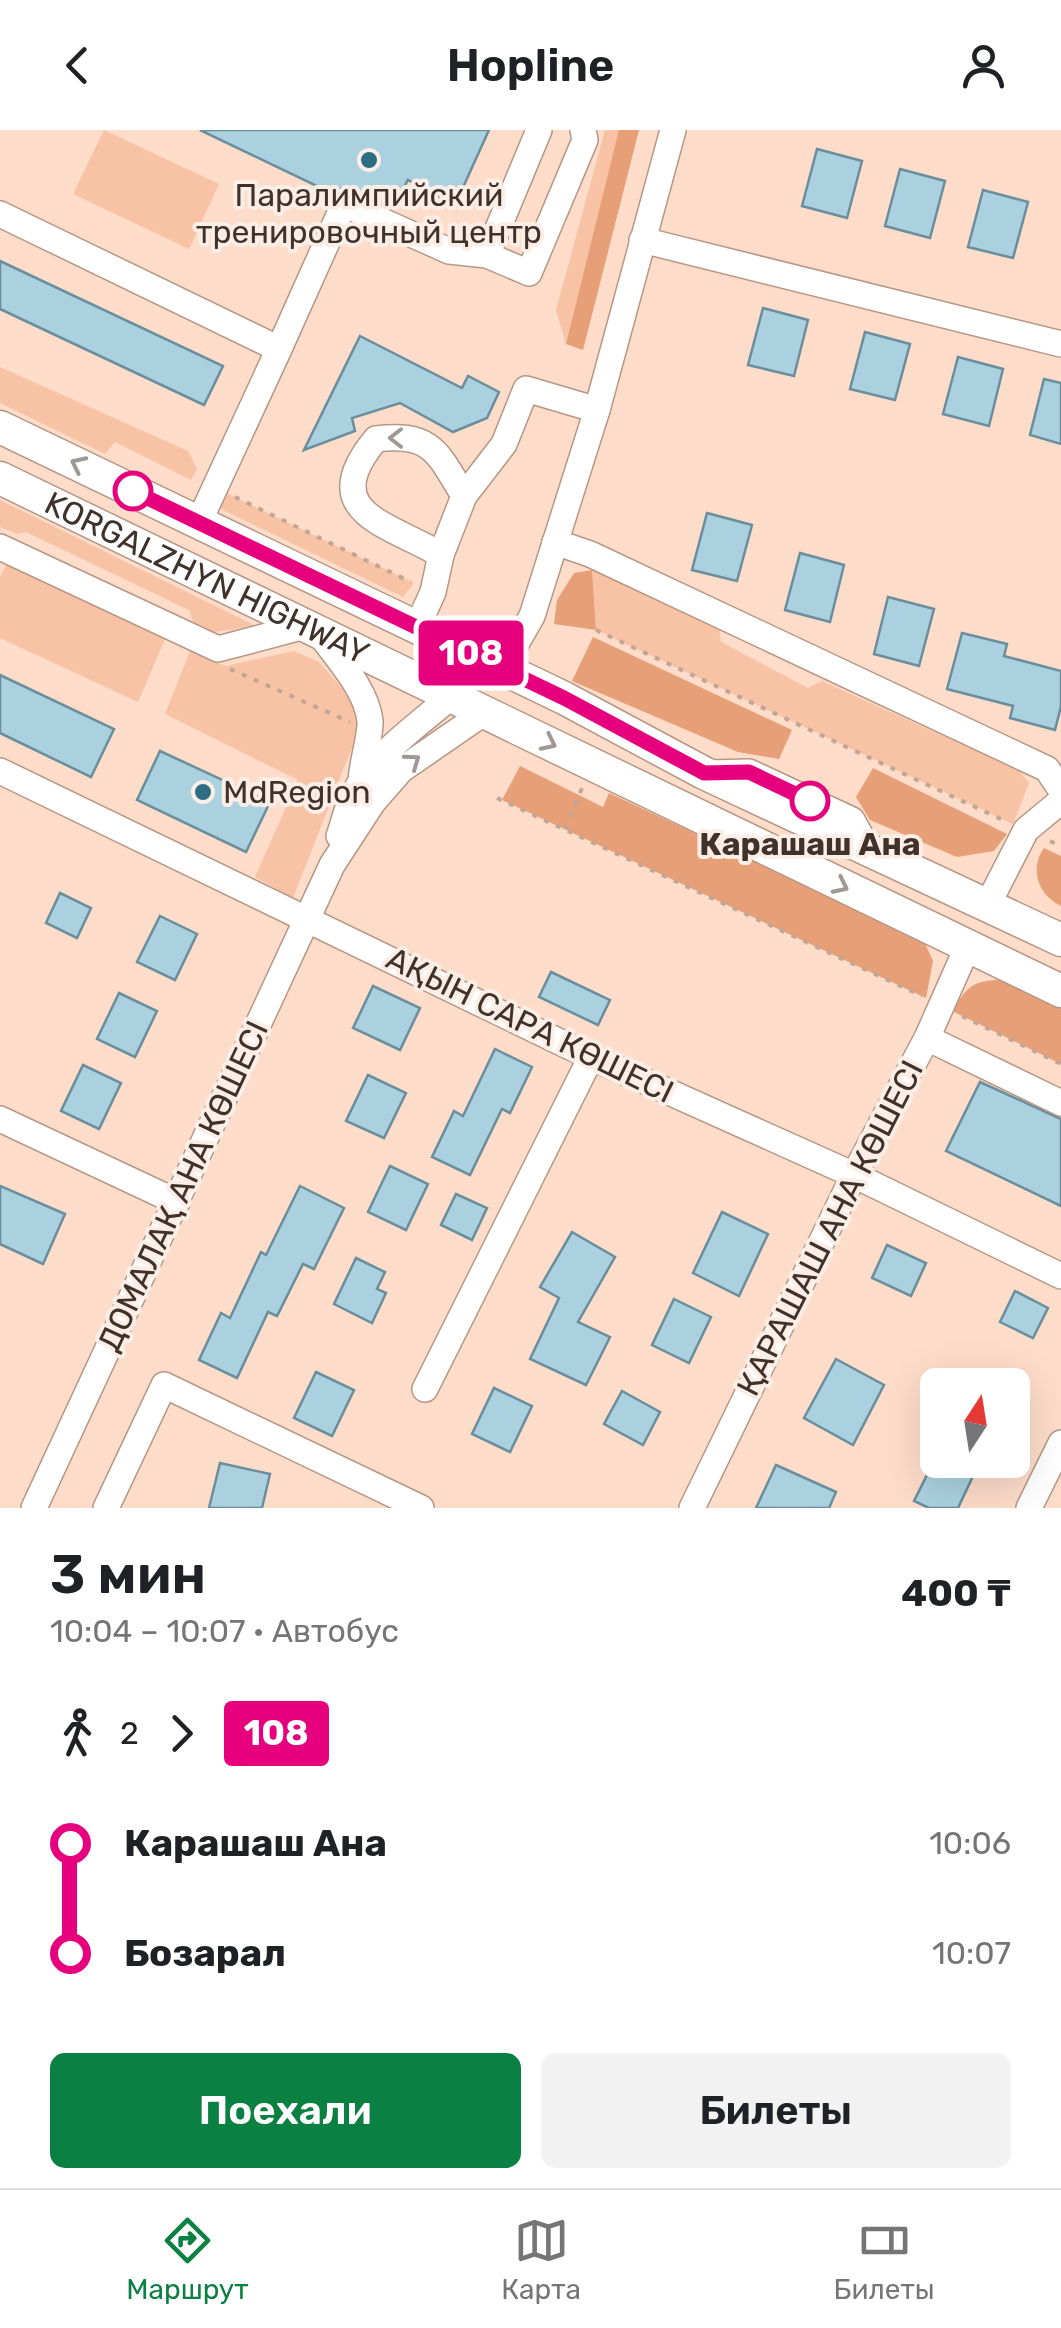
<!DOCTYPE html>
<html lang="ru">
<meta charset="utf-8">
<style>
:root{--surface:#fff;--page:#f2f2f2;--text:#202124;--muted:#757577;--line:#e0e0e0;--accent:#0b8043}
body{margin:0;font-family:Rubik,sans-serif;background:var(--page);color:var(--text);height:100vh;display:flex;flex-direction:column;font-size:38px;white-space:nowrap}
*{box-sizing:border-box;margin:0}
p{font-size:32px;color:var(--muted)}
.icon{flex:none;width:55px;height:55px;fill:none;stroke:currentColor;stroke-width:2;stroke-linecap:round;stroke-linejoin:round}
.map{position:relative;height:1378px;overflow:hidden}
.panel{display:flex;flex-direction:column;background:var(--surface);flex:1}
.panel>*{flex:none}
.badge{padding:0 20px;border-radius:8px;font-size:35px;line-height:65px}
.needle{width:65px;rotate:12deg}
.controls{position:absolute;left:920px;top:1238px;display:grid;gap:20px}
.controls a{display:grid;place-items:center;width:110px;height:110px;border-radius:15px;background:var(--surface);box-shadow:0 10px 40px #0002;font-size:50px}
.map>.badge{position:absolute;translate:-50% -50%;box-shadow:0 0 0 5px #fff}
.legs{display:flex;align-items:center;gap:15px;height:110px;padding:0 50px;font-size:32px}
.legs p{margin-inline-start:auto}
.headline{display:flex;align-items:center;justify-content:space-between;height:170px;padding:0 50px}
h1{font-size:55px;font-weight:600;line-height:75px}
.primary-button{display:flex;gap:20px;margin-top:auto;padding:20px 50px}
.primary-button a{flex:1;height:115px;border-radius:15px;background:var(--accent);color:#fff;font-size:40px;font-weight:600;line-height:115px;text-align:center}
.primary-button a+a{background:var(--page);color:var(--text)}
ul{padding:0 50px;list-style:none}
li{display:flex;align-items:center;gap:35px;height:110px;font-size:38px}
li i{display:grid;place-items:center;width:15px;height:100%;margin:0 12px;background:currentColor}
li i::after{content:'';width:25px;height:25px;margin:-12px;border:8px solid;border-radius:50%;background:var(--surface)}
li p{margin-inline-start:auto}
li:first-child i{background:linear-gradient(#0000 50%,currentColor 0)}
li:last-child i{background:linear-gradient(currentColor 50%,#0000 0)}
header{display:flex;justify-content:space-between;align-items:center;height:130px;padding:0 50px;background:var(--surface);font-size:45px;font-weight:600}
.dock{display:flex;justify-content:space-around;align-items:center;height:140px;border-top:2px solid var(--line);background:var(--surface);font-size:28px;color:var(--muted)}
.dock a{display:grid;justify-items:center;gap:5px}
.dock .selected{color:var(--accent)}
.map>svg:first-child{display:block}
.green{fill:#f8c2a4}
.forest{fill:#e69f76}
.building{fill:#abd1e0;stroke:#6a8e9c;stroke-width:2.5}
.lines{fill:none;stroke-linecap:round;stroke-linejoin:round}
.minor-casing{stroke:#b69785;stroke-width:28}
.major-casing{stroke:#b69785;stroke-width:35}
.path{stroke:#c1a697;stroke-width:4;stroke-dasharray:5 8;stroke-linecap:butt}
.minor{stroke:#fff;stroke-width:25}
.major{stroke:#fff;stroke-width:32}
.oneway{stroke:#9f9895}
.line-1-casing{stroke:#fff;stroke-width:22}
.line-1{stroke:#e6007e;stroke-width:15}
.poi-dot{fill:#2d6d82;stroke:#fbeee6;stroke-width:4}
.stop-1-dot{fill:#fff;stroke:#e6007e;stroke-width:5}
.labels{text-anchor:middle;stroke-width:8;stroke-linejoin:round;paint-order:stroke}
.poi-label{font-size:32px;fill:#3f322b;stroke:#fbeee6}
.street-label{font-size:32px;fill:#3f322b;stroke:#fbeee6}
.stop-label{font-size:32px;font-weight:bold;fill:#3f322b;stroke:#fbeee6}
</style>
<header><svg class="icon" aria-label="back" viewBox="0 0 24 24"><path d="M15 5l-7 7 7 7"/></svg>Hopline<svg class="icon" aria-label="person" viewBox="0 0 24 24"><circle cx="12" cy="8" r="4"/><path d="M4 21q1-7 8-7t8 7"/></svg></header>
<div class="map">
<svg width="1061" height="1378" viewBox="0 0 1061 1378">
<rect width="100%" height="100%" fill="#fddcc9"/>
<g class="green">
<path d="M104 0 219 54 189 119 73 64Z"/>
<path d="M605 0H621L566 214 556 180Z"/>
<path d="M0 237 188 321 197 339 191 350 115 312 105 324 0 273Z"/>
<path d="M222 361 414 453 403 467 219 378Z"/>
<path d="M0 370 256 496 215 502 193 492 189 480 26 402 17 404 0 397Z"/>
<path d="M7 433 165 509 138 572 0 508V447Z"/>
<path d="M592 440 719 497 721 512 808 558 822 551 1018 640 1029 653 1013 694 596 500Z"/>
<path d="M190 521 225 536 294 521 319 532 349 566 360 597 293 768 255 747 298 650 165 584Z"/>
</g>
<g class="forest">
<path d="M619 0H639L583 220 566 214Z"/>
<path d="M592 440 596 500 554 494 557 470 574 443Z"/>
<path d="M593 507 792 600 779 629 738 622 572 551Z"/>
<path d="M520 636 603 677 609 663 924 811 933 831 926 868 502 670Z"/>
<path d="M873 638 1007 704 994 721 957 727 870 690 856 667Z"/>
<path d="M1044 718 1061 726V776C1038 765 1029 739 1044 718Z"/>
<path d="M1003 849 1061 876V934L952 881C969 854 972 852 1003 849Z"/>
</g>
<g class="building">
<path d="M200 0H489L455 75 408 50 392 78 350 58 325 60Z"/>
<path d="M817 19 862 31 847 88 802 76Z"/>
<path d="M900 39 945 51 930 108 885 96Z"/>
<path d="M983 60 1028 72 1013 128 968 117Z"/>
<path d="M0 131 223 236 204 275 0 179Z"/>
<path d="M763 178 808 190 794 246 748 235Z"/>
<path d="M865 202 910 214 895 270 850 259Z"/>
<path d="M360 206 462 258 468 246 499 262 487 288 453 302 400 273 352 288 355 301 304 320Z"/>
<path d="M958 227 1003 239 989 296 943 284Z"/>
<path d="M1044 249 1061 253V314L1030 305Z"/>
<path d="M707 383 752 395 737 451 692 440Z"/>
<path d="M800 423 844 435 830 492 785 480Z"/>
<path d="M888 467 934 479 919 536 874 524Z"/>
<path d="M962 503 1007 514 1004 526 1061 541V576L1055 600 1010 588 1013 576 947 559Z"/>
<path d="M0 545 114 599 91 647 0 603Z"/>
<path d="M160 621 270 672 246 722 137 670Z"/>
<path d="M60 763 91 778 77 808 46 793Z"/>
<path d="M160 786 197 804 175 850 137 832Z"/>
<path d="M551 842 610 870 598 895 539 867Z"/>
<path d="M373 856 420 878 400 920 353 898Z"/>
<path d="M119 863 157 881 135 927 97 909Z"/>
<path d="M495 919 532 937 510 983 502 979 470 1045 432 1027 454 981 463 986Z"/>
<path d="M83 935 121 953 99 999 61 981Z"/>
<path d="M368 945 406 963 384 1008 346 991Z"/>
<path d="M980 952 1061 989V1076L946 1021Z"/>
<path d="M390 1036 428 1054 406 1100 368 1082Z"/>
<path d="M0 1056 65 1084 43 1134 0 1114Z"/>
<path d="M300 1056 344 1078 314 1139 303 1134 277 1186 268 1182 237 1248 199 1230 221 1183 230 1188 261 1122 266 1125Z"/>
<path d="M456 1064 487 1078 472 1110 441 1095Z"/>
<path d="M722 1082 768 1104 739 1166 693 1143Z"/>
<path d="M572 1102 615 1127 578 1192 610 1207 586 1255 530 1229 559 1168 540 1157Z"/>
<path d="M887 1115 926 1133 911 1166 872 1148Z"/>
<path d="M356 1128 385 1142 377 1159 386 1163 372 1193 334 1174Z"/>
<path d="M1015 1161 1048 1178 1033 1208 1000 1192Z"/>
<path d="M674 1169 711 1187 689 1233 652 1215Z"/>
<path d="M836 1229 884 1255 853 1315 804 1288Z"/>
<path d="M316 1242 354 1260 332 1306 294 1288Z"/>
<path d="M494 1258 532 1276 510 1322 472 1304Z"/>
<path d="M622 1261 660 1282 643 1315 604 1294Z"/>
<path d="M937 1325 938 1330H946L974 1344 958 1378H929L914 1371Z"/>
<path d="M220 1333 270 1344 262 1378H209Z"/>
<path d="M776 1335 836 1362 829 1378H756Z"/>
</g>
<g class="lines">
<defs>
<g id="minor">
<path d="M539 0 487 125 529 143 585 10 583 0"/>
<path d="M0 84 279 219 199 392"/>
<path d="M642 110 1061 214"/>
<path d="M279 219 344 74 449 121 487 125"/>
<path d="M555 412 590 424 1047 639 1061 660"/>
<path d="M0 417 218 519 305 496"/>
<path d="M441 425C390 394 314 383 376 309 432 302 438 323 464 366"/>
<path d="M417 497 433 462 441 425 464 366 504 314 526 259 597 280"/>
<path d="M319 503C337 528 367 560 370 591 371 607 361 634 361 653"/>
<path d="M502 538 532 486 597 280 673 0"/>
<path d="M0 641 591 927 854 1045 1061 1146"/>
<path d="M708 643 749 642 852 690 869 721"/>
<path d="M339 706C344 693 346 680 352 668 368 630 421 592 452 566"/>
<path d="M987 776 1026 700 1061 671"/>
<path d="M927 908 1061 973"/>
<path d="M0 989 177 1072"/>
<path d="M425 1259 591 927"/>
<path d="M34 1378 332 735 373 672 401 640 485 582"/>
<path d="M106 1378 164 1255 421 1378"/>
<path d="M692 1378 854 1045 927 908 967 818"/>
<path d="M1029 1378 1061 1313"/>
</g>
<g id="major">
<path d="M0 297 564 568 704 643 1061 810"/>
<path id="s1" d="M0 348 1061 861"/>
</g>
</defs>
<use href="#minor" class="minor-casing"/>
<use href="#major" class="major-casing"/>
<g class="path">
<path d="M235 367 411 452"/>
<path d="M596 500 1005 691"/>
<path d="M230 539 350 592"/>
<path d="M497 668 922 866"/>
<path d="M565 699 582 658"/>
<path d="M1050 711 1061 716"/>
<path d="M962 886 1061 934"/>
</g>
<use href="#minor" class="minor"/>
<use href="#major" class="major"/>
</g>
<defs><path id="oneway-chevron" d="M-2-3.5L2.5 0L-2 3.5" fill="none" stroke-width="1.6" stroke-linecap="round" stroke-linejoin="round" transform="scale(2.5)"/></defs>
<g class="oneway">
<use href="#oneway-chevron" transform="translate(396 308) rotate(-180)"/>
<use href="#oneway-chevron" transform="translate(78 334) rotate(-154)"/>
<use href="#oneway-chevron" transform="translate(549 613) rotate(26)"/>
<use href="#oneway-chevron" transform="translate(413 631) rotate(-36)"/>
<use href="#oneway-chevron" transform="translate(841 756) rotate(26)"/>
</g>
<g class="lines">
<defs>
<path id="line-1" d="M133 361 564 568 704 643 749 642 810 671"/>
</defs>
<use href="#line-1" class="line-1-casing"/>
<use href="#line-1" class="line-1"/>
</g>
<g class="poi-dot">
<circle cx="369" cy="30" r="10"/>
<circle cx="203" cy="662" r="10"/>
</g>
<g class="stop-1-dot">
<circle cx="133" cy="361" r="18"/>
<circle cx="810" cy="671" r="18"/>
</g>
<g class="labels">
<g class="poi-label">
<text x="369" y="76">Паралимпийский<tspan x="369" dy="37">тренировочный центр</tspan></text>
<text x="223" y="673" text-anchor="start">MdRegion</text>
</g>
<g class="street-label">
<text dy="11" stroke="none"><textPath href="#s1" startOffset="230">KORGALZHYN HIGHWAY</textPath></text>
<text transform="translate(530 895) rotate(26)" y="11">АҚЫН САРА КӨШЕСІ</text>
<text transform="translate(183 1056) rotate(-65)" y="11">ДОМАЛАҚ АНА КӨШЕСІ</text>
<text transform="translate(830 1098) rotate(-63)" y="11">ҚАРАШАШ АНА КӨШЕСІ</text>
</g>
<g class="stop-label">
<text x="810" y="725">Карашаш Ана</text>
</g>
</g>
</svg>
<div class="controls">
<a><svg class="needle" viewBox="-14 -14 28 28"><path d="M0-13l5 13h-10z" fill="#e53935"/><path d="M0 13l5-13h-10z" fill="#757577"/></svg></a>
</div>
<b class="badge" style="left:471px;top:523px;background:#e6007e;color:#fff">108</b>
</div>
<section class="panel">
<div class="headline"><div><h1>3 мин</h1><p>10:04 – 10:07 · Автобус</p></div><b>400 ₸</b></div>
<div class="legs"><svg class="icon" aria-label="walk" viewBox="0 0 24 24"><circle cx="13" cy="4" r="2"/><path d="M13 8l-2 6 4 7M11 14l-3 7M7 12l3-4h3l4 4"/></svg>2<svg class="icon" aria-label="forward" viewBox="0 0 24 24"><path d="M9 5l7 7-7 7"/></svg><b class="badge" style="background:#e6007e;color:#fff">108</b></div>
<ul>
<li><i style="color:#e6007e"></i><b>Карашаш Ана</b><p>10:06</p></li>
<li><i style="color:#e6007e"></i><b>Бозарал</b><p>10:07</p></li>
</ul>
<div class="primary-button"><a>Поехали</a><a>Билеты</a></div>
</section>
<nav class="dock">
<a class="selected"><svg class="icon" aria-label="directions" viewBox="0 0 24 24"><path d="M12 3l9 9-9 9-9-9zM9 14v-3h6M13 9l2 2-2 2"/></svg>Маршрут</a>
<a><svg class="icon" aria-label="map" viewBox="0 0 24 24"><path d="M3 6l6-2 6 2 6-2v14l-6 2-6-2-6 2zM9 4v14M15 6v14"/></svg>Карта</a>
<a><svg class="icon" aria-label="tickets" viewBox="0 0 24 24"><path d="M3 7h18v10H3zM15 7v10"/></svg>Билеты</a>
</nav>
